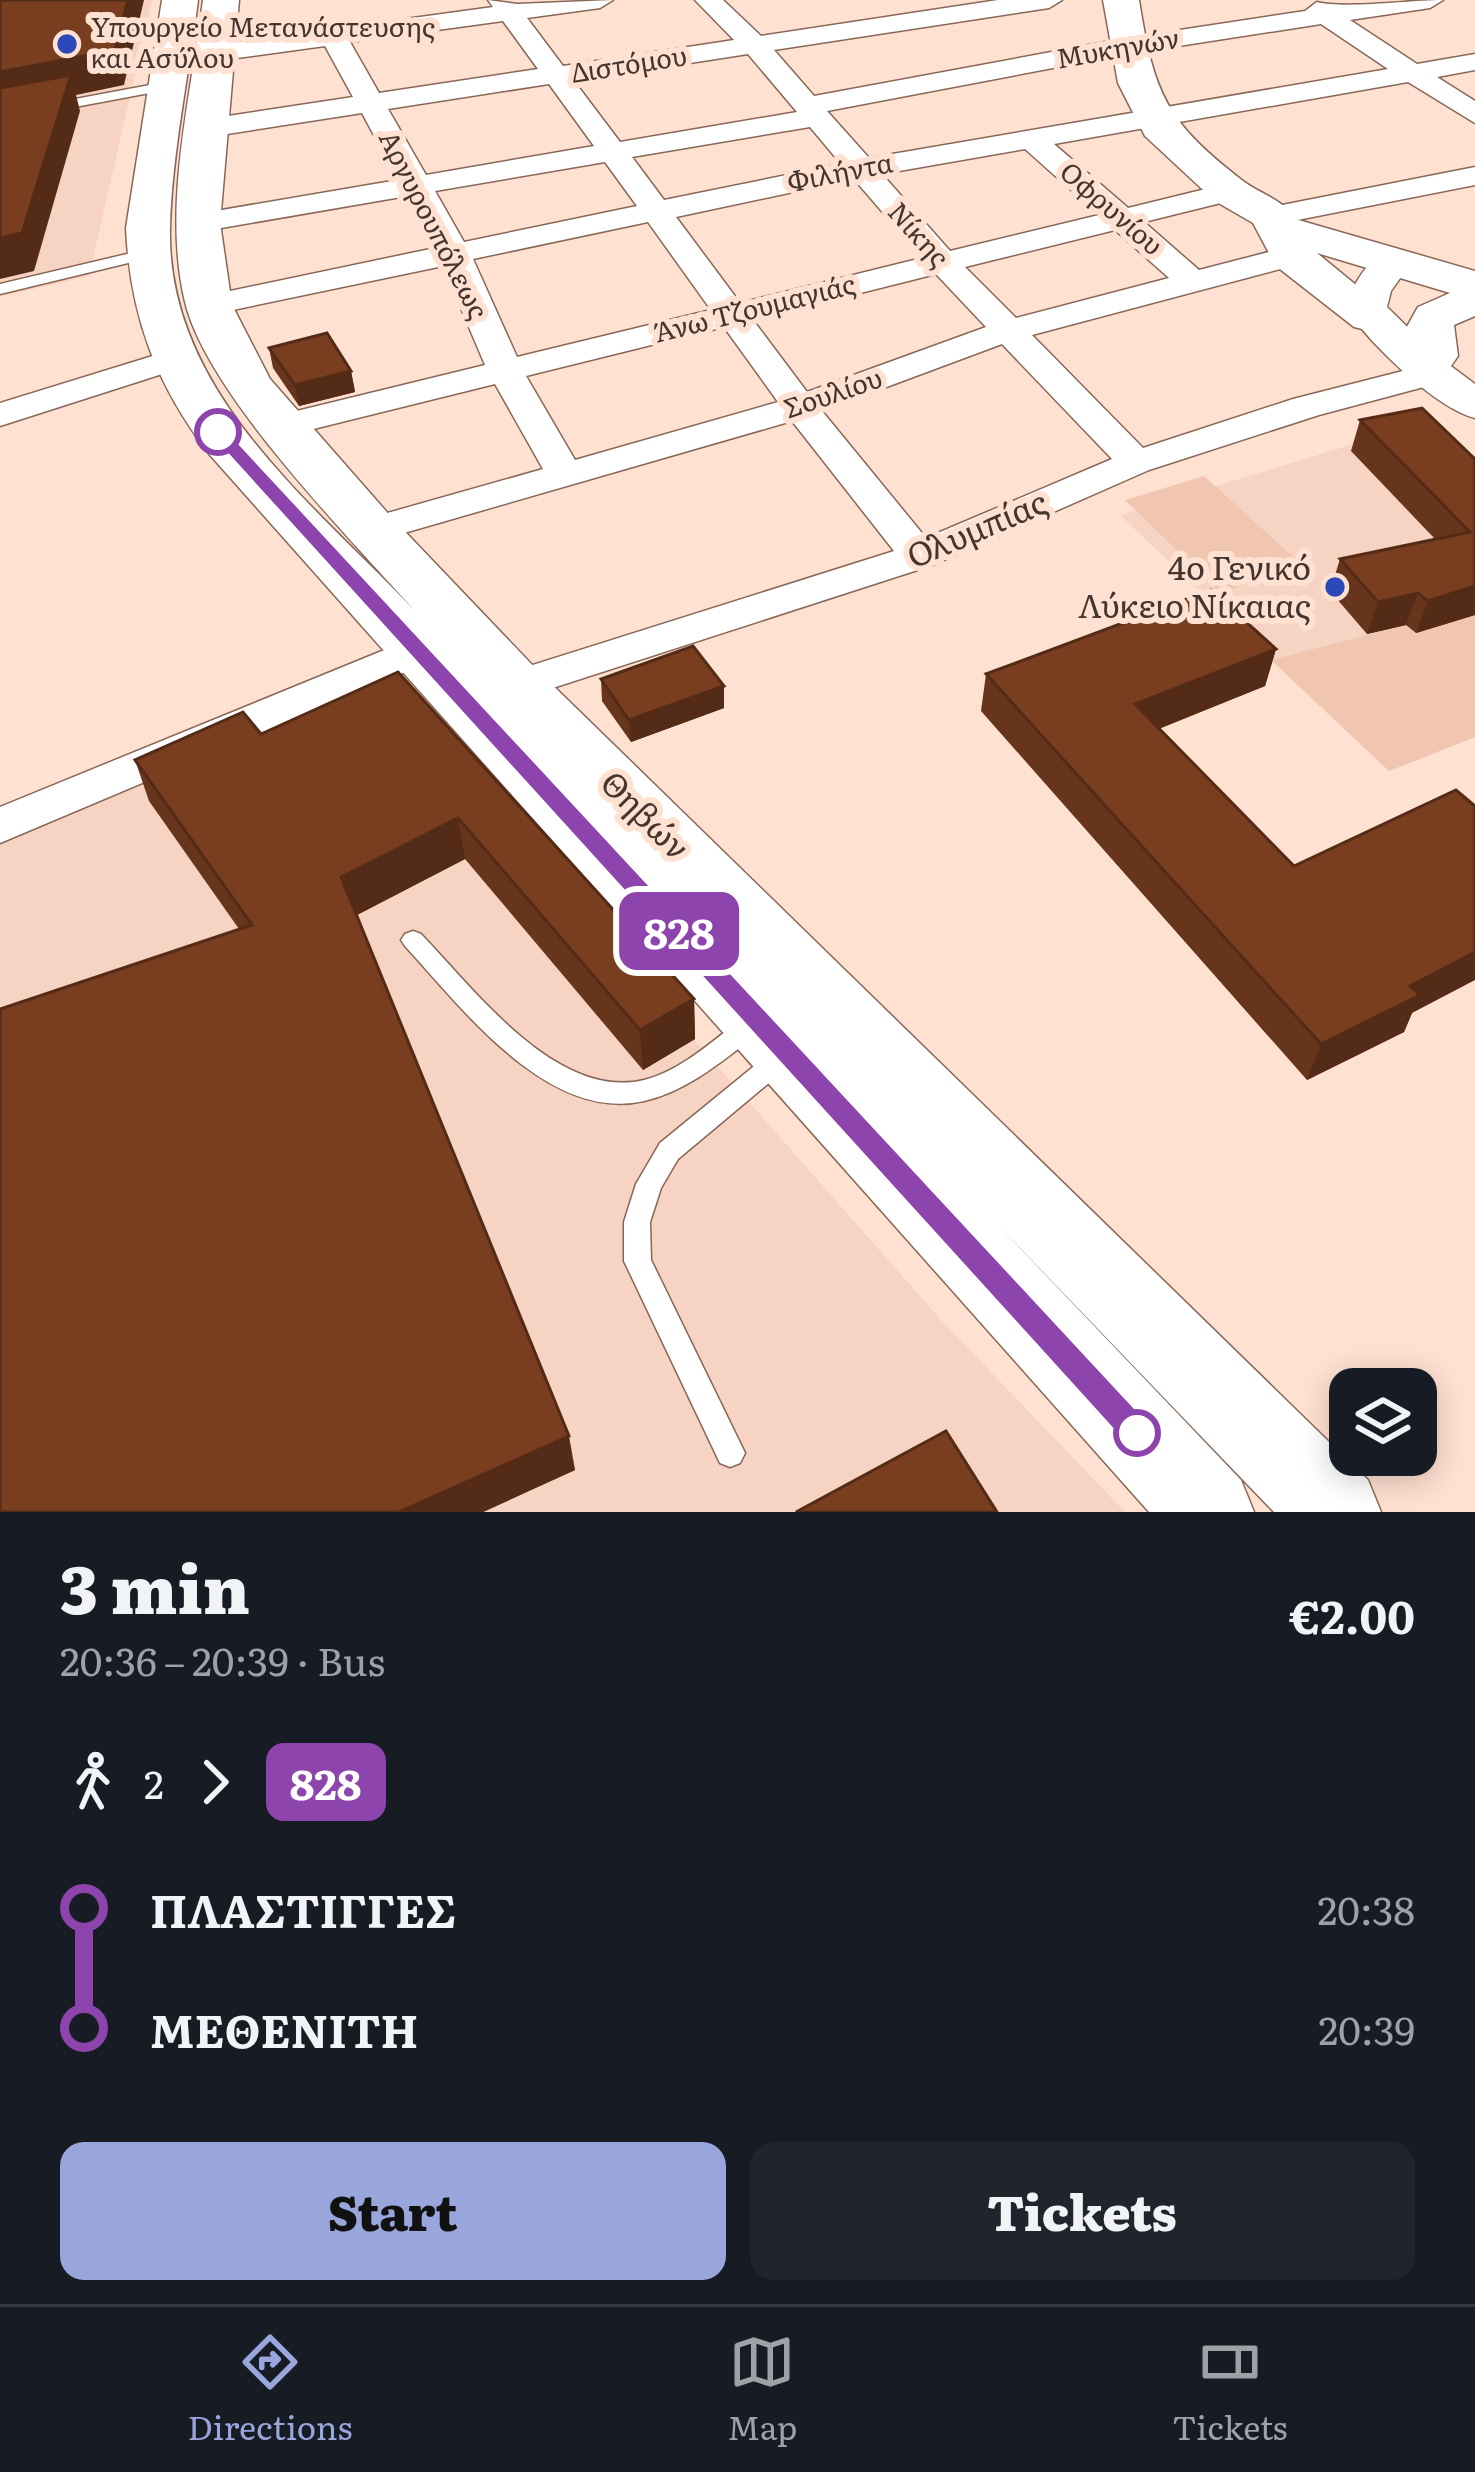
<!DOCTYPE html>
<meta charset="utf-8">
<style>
:root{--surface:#171b24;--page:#20242c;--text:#f1f3f6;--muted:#9ea1a6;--line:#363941;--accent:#99a6db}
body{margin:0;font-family:Literata,serif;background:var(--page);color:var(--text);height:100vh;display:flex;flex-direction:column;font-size:45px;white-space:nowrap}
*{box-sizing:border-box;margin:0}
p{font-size:39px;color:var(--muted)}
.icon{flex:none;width:66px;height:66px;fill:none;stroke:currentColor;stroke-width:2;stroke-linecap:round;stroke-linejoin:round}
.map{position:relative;height:1512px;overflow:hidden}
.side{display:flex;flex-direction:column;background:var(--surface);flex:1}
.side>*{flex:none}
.badge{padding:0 24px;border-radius:18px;font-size:42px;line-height:78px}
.buttons{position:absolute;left:1329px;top:1368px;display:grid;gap:24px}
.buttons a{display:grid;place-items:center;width:108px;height:108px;border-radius:24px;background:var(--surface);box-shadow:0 6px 30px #0003;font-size:60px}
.map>.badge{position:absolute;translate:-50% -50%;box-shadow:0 0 0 6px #fff}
.legs{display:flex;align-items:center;gap:18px;height:132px;padding:0 60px;font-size:39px}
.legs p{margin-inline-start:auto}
.headline{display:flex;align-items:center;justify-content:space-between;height:204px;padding:0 60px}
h1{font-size:66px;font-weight:800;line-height:90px}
.action{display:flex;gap:24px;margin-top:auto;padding:24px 60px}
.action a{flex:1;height:138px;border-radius:24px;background:var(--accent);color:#111;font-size:48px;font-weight:800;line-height:138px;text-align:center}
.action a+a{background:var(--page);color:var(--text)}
ul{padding:0 60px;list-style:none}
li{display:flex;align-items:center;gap:42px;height:120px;font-size:45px}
li i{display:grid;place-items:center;width:18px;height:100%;margin:0 15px;background:currentColor}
li i::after{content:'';width:30px;height:30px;margin:-15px;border:9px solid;border-radius:50%;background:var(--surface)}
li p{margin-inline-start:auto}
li:first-child i{background:linear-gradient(#0000 50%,currentColor 0)}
li:last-child i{background:linear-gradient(currentColor 50%,#0000 0)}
.dock{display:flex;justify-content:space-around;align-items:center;height:168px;border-top:3px solid var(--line);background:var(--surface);font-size:33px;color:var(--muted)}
.dock a{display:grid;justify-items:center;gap:6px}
.dock .on{color:var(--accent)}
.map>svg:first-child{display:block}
.built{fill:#f6d3c2}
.green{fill:#f1c6b1}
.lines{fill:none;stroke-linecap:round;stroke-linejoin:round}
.service-casing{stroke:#886757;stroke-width:3}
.minor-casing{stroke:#886757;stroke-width:3}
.tertiary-casing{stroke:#886757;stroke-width:3}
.secondary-casing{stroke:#886757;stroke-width:3}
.service{fill:#fff;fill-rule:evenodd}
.minor{fill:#fff;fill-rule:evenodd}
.tertiary{fill:#fff;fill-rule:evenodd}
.secondary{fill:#fff;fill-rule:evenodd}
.wall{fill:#67351b}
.shaded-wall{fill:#542b16}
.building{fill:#783e1f;stroke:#542b16;stroke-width:3}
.line-1{fill:#8e44ad;stroke:#fff;stroke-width:3}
.poi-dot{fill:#2d49b9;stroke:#ffe1d2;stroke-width:4.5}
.stop-1-dot{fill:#fff;stroke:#8e44ad;stroke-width:6}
.labels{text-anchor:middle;stroke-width:12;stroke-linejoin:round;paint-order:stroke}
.far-poi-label{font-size:27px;fill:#44352e;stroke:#ffe1d2;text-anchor:start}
.far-street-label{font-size:27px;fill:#44352e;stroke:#ffe1d2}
.street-label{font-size:33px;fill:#44352e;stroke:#ffe1d2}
.poi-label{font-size:33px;fill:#44352e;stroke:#ffe1d2;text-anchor:end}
</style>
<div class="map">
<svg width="1475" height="1512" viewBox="0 0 1475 1512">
<rect width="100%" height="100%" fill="#ffe1d2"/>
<g class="built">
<path d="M0 0H152L89 276 0 297Z"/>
<path d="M1410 427 1475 487V737L1389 771 1120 515Z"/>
<path d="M379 682 941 1320 1125 1512H0V844Z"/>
</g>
<g class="green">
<path d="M1204 476 1302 565 1221 593 1125 500Z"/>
<path d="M1475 615V737L1389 771 1271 660 1406 625 1417 633Z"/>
</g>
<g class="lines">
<defs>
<g id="service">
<path d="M166 82 173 86 171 89 0 121V113Z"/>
<path d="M148 249 156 254 153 257 0 294V284Z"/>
<path d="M413 931 421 934C474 989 557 1101 644 1080 681 1071 715 1039 745 1016L754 1013 763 1016 766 1023 763 1030C727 1057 689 1091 644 1101 548 1123 462 1008 405 946L401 940 405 934Z"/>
<path d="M779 1050 788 1053 791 1060 788 1067 678 1159 661 1188 650 1222 651 1260 745 1453 740 1463 730 1467 720 1463 624 1261V1222L636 1184 660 1143 770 1053Z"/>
</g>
<g id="minor">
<path d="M488 0 517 4 613 0 600 8 527 18 563 66 734 40 695 0H723L761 36 998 0H1062L1049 8 774 50 814 96 1127 38 1305 11 1317 2C1345 9 1409 0 1443 0L1430 8 1350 20 1417 64 1475 54V70L1437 77 1475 101V123L1408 82 1054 144 1128 208 1230 183 1241 186 1245 192 1241 198 1144 222 1199 270 1292 246 1308 256 1303 263 1032 335 1143 448 1293 399 1438 362 1450 366 1456 373 1450 380 1319 415 1149 470 933 565 531 695 516 700 501 695 494 685 501 675 894 551 792 421 373 542 359 539 353 530 359 521 543 469 495 384 281 437 268 434 263 426 268 418 485 365 443 266 209 315 197 312 192 305 197 298 435 248 407 196 198 232 187 230 182 223 187 216 198 214 398 180 362 113 208 137 194 128 208 119 353 97 325 46 215 61 201 53 215 45 493 7ZM503 21 538 69 379 93 350 42ZM1321 24 1388 69 869 158 827 111 1127 54ZM748 54 797 112 620 142 574 81ZM549 84 594 146 426 175 388 109ZM810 127 841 164 664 200 632 157ZM1025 149 1099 215 950 251 882 174ZM605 162 637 206 464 242 435 191ZM854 179 922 258 740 303 676 217ZM648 222 711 310 517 357 473 259ZM1115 230 1169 278 1016 318 965 267ZM936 274 986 327 807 392 753 320ZM724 327 778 402 575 460 526 376ZM1002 344 1112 459 926 538 822 411Z"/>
<path d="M1475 167V185L1272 225 1256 216 1272 207Z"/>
<path d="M172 350 184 353 189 360 184 367 0 426V403Z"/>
<path d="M421 635 436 639 442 649 436 659 0 843V807Z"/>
</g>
<path id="tertiary" d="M1392 251 1406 255 1411 263 1391 291 1387 307 1436 355 1475 384V418C1435 408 1370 343 1346 309 1352 285 1367 258 1392 251Z"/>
<g id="secondary">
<path d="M162 0H198C189 75 172 153 170 228 166 392 313 503 415 611 350 538 207 394 185 302 162 206 191 97 203 0H239L220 223 232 305 270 379 392 518 537 670 1368 1480 1381 1512H1274L997 1224 1241 1480 1254 1512H1149L210 455C156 385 130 316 126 228Z"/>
<path d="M1103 0H1139C1154 95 1166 121 1243 181 1260 194 1283 199 1295 219L1475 271V316L1454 325 1458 356 1451 366 1434 371 1417 366 1404 332 1418 307 1450 293 1317 253 1395 317 1388 327 1371 331 1354 327 1276 266 1253 223 1215 201 1145 136 1118 83Z"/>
</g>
</defs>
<use href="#service" class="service-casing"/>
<use href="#minor" class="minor-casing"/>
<use href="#tertiary" class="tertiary-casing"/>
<use href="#secondary" class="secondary-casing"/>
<use href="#service" class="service"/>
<use href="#minor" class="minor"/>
<use href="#tertiary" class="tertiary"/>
<use href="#secondary" class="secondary"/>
</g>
<g class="wall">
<path d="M269 348 351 371 355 392 299 406 273 368Z"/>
<path d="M1360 420 1475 459V615L1416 633 1406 625 1367 634 1330 591 1340 559 1435 539 1351 451Z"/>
<path d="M1276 649 1265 686 1159 729 1412 1013 1404 1032 1307 1080 981 711 986 674Z"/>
<path d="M398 672 694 999 695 1039 643 1070 465 859 357 915 575 1470 483 1512H0L239 929 149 801 135 760 261 734Z"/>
<path d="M601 679 724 708 631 742 602 701Z"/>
</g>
<g class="shaded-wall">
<path d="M128 0H144L124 85 76 95 80 111 34 271 0 279V72Z"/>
<path d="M351 371 355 392 299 406 295 385Z"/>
<path d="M1475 586V615L1416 633 1428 601Z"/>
<path d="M1418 593 1406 625 1367 634 1378 602Z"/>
<path d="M1276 649 1265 686 1127 741 1135 704Z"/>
<path d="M724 686V708L631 742 629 720Z"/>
<path d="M458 818 465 859 351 918 341 877Z"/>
<path d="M1475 952V980L1412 1013 1404 1032 1307 1080 1321 1044 1410 986Z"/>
<path d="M694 999 695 1039 643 1070 640 1030Z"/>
<path d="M569 1436 575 1470 483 1512H399Z"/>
</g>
<g class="building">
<path d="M0 0H128L115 50 0 72Z"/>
<path d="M71 75 22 233 0 238V88Z"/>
<path d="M327 333 351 371 295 385 269 348Z"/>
<path d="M1422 408 1475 459V586L1428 601 1418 593 1378 602 1340 559 1470 532 1360 420Z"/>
<path d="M1211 590 1276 649 1135 704 1294 866 1456 790 1475 806V952L1410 986 1420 995 1321 1044 986 674Z"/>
<path d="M693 646 724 686 629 720 601 679Z"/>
<path d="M398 672 694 999 640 1030 458 818 341 877 569 1436 399 1512H0V1009L252 925 135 760 243 712 261 734Z"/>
<path d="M946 1431 997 1512H796Z"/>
</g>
<path class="line-1" d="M218 426 225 428 1148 1422 1153 1433 1148 1444 1137 1449 1126 1444 211 436 209 432Z"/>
<g class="poi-dot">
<circle cx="67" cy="44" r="12"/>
<circle cx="1335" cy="587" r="12"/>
</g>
<g class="stop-1-dot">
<circle cx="218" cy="432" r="21"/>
<circle cx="1137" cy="1433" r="21"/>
</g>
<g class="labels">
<g class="far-poi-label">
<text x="91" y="37">Υπουργείο Μετανάστευσης<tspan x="91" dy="31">και Ασύλου</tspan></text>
</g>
<g class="far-street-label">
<text transform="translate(1118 49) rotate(-10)" y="9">Μυκηνών</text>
<text transform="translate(629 65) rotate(-9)" y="9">Διστόμου</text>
<text transform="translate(840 173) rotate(-11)" y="9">Φιλήντα</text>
<text transform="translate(1111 209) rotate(41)" y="9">Οφρυνίου</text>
<text transform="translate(433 225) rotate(63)" y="9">Αργυρουπόλεως</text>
<text transform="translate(918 235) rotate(48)" y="9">Νίκης</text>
<text transform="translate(755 309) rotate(-14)" y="9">Άνω Τζουμαγιάς</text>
<text transform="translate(833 394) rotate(-19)" y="9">Σουλίου</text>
</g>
<g class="street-label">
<text transform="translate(977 529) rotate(-23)" y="12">Ολυμπίας</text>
<text transform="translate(645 815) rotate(45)" y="12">Θηβών</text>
</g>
<g class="poi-label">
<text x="1311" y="580">4ο Γενικό<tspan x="1311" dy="38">Λύκειο Νίκαιας</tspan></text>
</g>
</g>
</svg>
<div class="buttons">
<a><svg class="icon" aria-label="layers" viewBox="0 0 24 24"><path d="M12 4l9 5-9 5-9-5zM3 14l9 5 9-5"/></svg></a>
</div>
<b class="badge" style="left:679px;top:931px;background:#8e44ad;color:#fff">828</b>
</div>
<section class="side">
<div class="headline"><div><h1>3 min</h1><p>20:36 – 20:39 · Bus</p></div><b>€2.00</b></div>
<div class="legs"><svg class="icon" aria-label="walk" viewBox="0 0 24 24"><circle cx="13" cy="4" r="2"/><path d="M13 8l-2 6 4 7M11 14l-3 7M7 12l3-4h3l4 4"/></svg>2<svg class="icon" aria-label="forward" viewBox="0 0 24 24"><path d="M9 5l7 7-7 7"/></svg><b class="badge" style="background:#8e44ad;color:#fff">828</b></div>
<ul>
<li><i style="color:#8e44ad"></i><b>ΠΛΑΣΤΙΓΓΕΣ</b><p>20:38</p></li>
<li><i style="color:#8e44ad"></i><b>ΜΕΘΕΝΙΤΗ</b><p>20:39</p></li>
</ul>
<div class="action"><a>Start</a><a>Tickets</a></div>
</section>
<nav class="dock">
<a class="on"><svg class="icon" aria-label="directions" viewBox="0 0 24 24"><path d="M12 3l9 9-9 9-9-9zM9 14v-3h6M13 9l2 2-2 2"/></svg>Directions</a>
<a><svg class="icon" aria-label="map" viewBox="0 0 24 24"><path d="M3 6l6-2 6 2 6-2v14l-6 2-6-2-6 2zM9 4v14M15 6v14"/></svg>Map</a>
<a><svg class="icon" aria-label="tickets" viewBox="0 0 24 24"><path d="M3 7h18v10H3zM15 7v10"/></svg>Tickets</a>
</nav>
